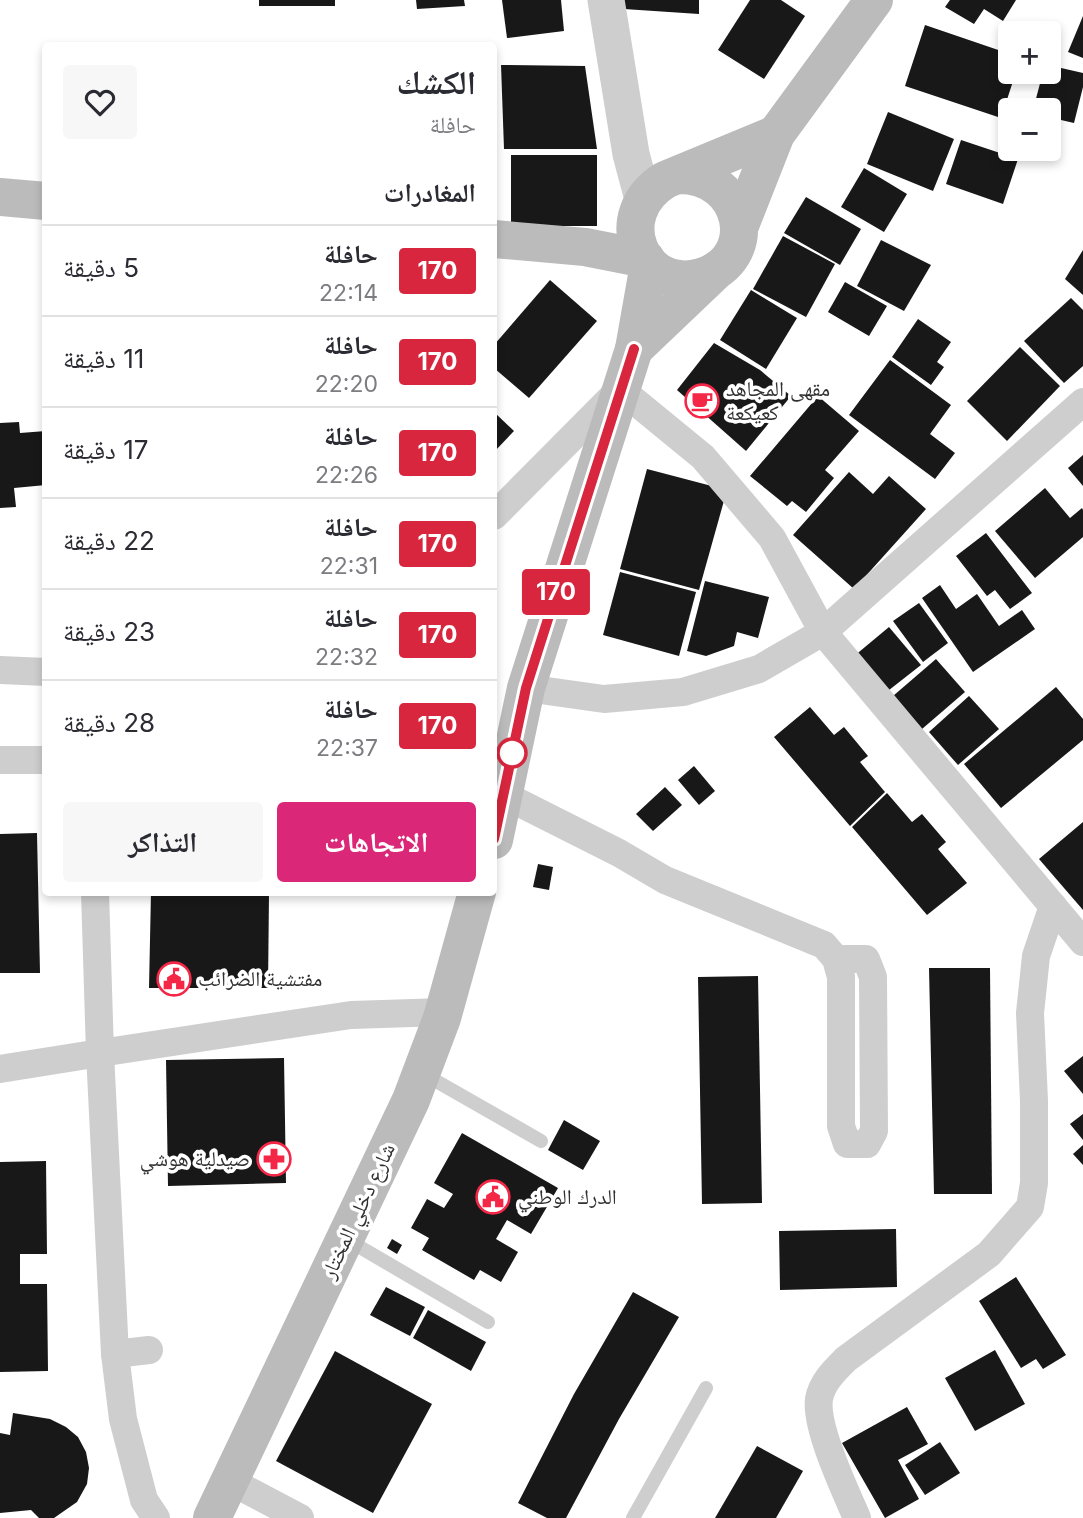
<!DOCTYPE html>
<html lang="ar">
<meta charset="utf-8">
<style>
:root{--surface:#fff;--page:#f7f7f7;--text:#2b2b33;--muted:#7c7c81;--line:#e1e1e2;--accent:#db2777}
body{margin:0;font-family:Inter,"Noto Naskh Arabic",sans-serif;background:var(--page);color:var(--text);direction:rtl;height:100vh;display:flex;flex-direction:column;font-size:26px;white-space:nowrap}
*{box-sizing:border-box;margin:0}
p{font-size:23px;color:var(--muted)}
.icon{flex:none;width:38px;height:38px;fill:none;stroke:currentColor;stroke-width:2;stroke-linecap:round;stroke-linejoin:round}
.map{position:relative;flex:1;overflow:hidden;direction:ltr}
.side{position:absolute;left:42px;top:42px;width:455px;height:854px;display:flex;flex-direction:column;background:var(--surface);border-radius:7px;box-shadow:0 4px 10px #0003;direction:rtl}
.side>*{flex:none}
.badge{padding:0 14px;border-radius:5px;font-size:24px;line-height:46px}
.buttons{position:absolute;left:998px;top:21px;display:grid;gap:14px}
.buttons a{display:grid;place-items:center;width:63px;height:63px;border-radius:7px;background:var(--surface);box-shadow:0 4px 10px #0003;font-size:35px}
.map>.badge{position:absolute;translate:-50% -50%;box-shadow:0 0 0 4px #fff}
h2{padding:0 21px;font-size:26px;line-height:63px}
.round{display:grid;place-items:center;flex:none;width:74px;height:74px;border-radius:7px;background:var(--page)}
.head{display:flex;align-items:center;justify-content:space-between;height:119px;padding:0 21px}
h1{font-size:33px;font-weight:700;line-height:52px}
.primary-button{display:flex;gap:14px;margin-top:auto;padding:14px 21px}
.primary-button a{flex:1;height:80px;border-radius:7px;background:var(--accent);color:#fff;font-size:28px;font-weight:700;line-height:80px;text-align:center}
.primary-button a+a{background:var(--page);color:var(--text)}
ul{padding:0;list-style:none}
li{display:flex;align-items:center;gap:21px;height:91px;padding:0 21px;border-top:2px solid var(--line)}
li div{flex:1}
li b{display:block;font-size:26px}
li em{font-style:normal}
li .badge{min-width:77px;font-weight:700;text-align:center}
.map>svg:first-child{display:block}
.building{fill:#181818}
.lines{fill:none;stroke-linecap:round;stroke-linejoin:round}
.service{stroke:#cecece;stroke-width:14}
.minor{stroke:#cecece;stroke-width:28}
.tertiary{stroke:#cecece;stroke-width:37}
.secondary{stroke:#bbb;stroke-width:38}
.line-casing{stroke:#fff;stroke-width:16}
.line{stroke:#d7263d;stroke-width:10}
.stop-dot{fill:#fff;stroke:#d7263d;stroke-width:3.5}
.labels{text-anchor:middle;stroke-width:7;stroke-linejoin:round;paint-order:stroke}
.poi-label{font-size:21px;fill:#313131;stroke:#fff;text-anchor:start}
.street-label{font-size:21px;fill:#313131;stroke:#fff}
</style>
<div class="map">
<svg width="1083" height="1518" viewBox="0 0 1083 1518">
<rect width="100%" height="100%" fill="#fff"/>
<g class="building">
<rect x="259" y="0" width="76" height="6"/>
<path d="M416 0H464L465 6 417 9Z"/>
<path d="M502 0H561L564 31 507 38Z"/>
<path d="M624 0H699V14L624 9Z"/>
<path d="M750 0H781L805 16 764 79 718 50Z"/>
<path d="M950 0H1016L1003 21 984 9 974 24 945 7Z"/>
<path d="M1083 16V58L1068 52Z"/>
<path d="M925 25 1010 54V72H1016L1001 118 905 86Z"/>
<path d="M501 65 585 66 597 149H504Z"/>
<path d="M1048 65 1083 73V87L1074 123 1048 117V110H1033L1043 72H1048Z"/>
<path d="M888 112 954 139 933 191 867 164Z"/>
<path d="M961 140 1018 159 1003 204 946 184Z"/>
<rect x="511" y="155" width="86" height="71"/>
<path d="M864 168 907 194 884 232 841 207Z"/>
<path d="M806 197 861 229 840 265 784 233Z"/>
<path d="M783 236 835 264 806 317 753 289Z"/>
<path d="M881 240 931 265 904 311 857 286Z"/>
<path d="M1083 250V295L1065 279Z"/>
<path d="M550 280 597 321 529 398 494 368V345Z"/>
<path d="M845 282 887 306 869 336 828 312Z"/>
<path d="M751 290 797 318 766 369 720 340Z"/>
<path d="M1071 298 1083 310V366L1064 383 1024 341Z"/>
<path d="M918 319 951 342 937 362 944 367 931 385 892 357Z"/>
<path d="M714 343 760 370 791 396 746 451 677 390Z"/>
<path d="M1020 347 1060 386 1007 441 967 401Z"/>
<path d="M890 360 951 405 930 434 955 453 935 479 849 415Z"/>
<path d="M818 396 859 431 825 470 834 478 806 512 792 501 787 506 750 476Z"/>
<path d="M494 412 514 431 494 452Z"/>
<path d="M19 422 20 433 46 431V485L14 488 16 507 0 508V423Z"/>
<path d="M1083 455V486L1068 468Z"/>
<path d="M647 469 727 490 699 590 620 569Z"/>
<path d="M849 472 873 494 889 476 926 509 854 589 793 535Z"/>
<path d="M1045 488 1070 518 1082 508 1083 510V537L1035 578 995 531Z"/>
<path d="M986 533 1032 593 1010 609 995 590 987 596 956 556Z"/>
<path d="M620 572 696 592 679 656 603 635Z"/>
<path d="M705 581 769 597 758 638 737 632 734 646 706 656 687 651Z"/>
<path d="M940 585 956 609 977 594 999 626 1022 610 1035 629 973 672 922 598Z"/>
<path d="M919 603 948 643 923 662 893 621Z"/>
<path d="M889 627 921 665 884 694 853 657Z"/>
<path d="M936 659 965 692 922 729 893 696Z"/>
<path d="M1056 687 1083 719V740L1001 808 964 764Z"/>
<path d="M969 696 999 729 958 765 929 732Z"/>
<path d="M810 707 834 735 844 727 868 756 860 762 885 792 850 826 774 737Z"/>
<path d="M694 766 715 791 699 805 678 780Z"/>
<path d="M665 787 682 805 653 831 636 814Z"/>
<path d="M887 793 912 822 922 814 946 842 938 849 967 883 927 915 852 827Z"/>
<path d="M1083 822V910L1039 859Z"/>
<path d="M37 833 40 973H0V834Z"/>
<path d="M538 864 553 867 549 890 533 887Z"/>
<path d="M151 892H269L268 988H149Z"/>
<path d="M929 968H990L992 1194H934Z"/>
<path d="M758 976 762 1203 702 1204 698 977Z"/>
<path d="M1083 1056V1094L1064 1071Z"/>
<path d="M284 1058 286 1183 168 1186 166 1060Z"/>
<path d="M1083 1114V1140L1070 1124Z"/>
<path d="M564 1120 600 1141 583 1170 548 1150Z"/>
<path d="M462 1133 558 1188 531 1234 507 1220 496 1239 518 1252 501 1282 480 1270 474 1280 422 1250 429 1238 411 1228 427 1199 444 1208 453 1194 434 1183Z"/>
<path d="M1083 1145V1165L1073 1154Z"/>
<path d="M46 1161 47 1254H20V1284H47L48 1371 0 1372V1162Z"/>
<path d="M896 1229 897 1287 780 1290 779 1231Z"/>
<path d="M392 1239 402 1245 397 1254 387 1248Z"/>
<path d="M1016 1277 1066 1355 1043 1369 1036 1359 1021 1368 979 1301Z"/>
<path d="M386 1287 425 1307 410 1336 370 1315Z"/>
<path d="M633 1292 679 1317 619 1419 566 1518H547L518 1503 574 1394Z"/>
<path d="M428 1310 486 1342 471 1371 413 1338Z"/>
<path d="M995 1350 1025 1404 975 1431 945 1378Z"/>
<path d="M335 1351 432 1404 373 1513 276 1461Z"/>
<path d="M907 1407 928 1444 898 1460 919 1499 885 1518 842 1443Z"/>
<path d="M13 1413 50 1419 66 1427 78 1437 86 1452 89 1468 87 1484 77 1502 54 1518H39L31 1510 0 1513V1433L10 1435Z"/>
<path d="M940 1442 960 1473 925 1495 905 1465Z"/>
<path d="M757 1446 803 1471 776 1518H715Z"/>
</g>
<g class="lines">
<g class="service">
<path d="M422 1073 541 1141"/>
<path d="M346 1239 488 1322"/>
<path d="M633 1518 706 1388"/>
</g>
<g class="minor">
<path d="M494 516 620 389 703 457 772 538 823 632 1083 942"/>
<path d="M0 670 46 672"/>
<path d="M526 688 604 699 683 692 759 669 823 632 1083 402"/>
<path d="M0 760H46"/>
<path d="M502 794 619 853 665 880 824 945 836 959 841 977V1126L847 1144H867L874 1131 873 977 866 959H836"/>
<path d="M95 892 100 1053 351 1015 444 1012"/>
<path d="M0 1069 100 1053 115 1354 123 1419 144 1500 156 1518"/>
<path d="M115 1354 149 1350"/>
<path d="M230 1481 300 1518"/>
<path d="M857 1518C845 1490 815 1427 819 1399 822 1382 835 1370 846 1359L989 1254 1030 1207 1034 1183V1101L1030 1013 1036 956 1053 906"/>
</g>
<path class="tertiary" d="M606 0 631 154 643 199"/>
<g class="secondary">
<path d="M679 175C747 175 761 260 701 277 641 294 608 215 665 180L776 134"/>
<path d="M0 197 46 201"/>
<path d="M739 228 776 134 874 0"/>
<path d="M494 239 585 247 646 259"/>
<path d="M634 349 718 269"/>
<path d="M494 840 526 688 634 349 649 264"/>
<path d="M212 1518 411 1100 442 1018 477 892"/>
</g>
</g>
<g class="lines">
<defs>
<path id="line" d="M494 839 526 688 634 349"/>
</defs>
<use href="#line" class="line-casing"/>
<use href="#line" class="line"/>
</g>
<defs>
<symbol id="cafe-ring" viewBox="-11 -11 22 22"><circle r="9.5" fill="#fff" stroke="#f52746" stroke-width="1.5"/><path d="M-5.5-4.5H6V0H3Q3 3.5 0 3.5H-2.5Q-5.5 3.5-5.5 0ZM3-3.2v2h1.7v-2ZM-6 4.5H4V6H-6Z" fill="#f52746"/></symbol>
<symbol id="civic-ring" viewBox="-11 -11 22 22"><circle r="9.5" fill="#fff" stroke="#f52746" stroke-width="1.5"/><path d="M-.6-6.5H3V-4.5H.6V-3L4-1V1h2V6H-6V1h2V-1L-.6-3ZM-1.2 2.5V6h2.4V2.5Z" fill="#f52746"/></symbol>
<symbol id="pharmacy-ring" viewBox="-11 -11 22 22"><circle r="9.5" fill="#fff" stroke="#f52746" stroke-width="1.5"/><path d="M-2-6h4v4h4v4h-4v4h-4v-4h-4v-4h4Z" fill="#f52746"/></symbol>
</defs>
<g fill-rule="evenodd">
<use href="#cafe-ring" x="683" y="382" width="38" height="38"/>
<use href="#civic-ring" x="155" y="960" width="38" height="38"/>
<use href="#pharmacy-ring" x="255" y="1140" width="38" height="38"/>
<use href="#civic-ring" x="474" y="1178" width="38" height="38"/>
</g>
<circle class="stop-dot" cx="512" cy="753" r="14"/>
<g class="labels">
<g class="poi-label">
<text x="726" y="396">مقهى المجاهد<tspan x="726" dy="24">كعيكعة</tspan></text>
<text x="198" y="986">مفتشية الضرائب</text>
<text x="250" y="1166" text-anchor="end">صيدلية هوشي</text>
<text x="518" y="1204">الدرك الوطني</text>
</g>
<g class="street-label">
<text transform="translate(358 1211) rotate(-65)" y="7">شارع دخلي المختار</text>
</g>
</g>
</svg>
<div class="buttons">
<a>+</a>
<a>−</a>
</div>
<b class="badge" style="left:556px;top:592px;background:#d7263d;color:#fff">170</b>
<section class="side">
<div class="head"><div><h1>الكشك</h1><p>حافلة</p></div><a class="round"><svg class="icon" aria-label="heart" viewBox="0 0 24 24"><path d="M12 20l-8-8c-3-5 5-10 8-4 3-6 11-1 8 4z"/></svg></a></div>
<h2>المغادرات</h2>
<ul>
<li><span class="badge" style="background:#d7263d;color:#fff">170</span><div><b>حافلة</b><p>22:14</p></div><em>5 دقيقة</em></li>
<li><span class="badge" style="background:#d7263d;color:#fff">170</span><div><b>حافلة</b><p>22:20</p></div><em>11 دقيقة</em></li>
<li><span class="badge" style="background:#d7263d;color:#fff">170</span><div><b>حافلة</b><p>22:26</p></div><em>17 دقيقة</em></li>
<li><span class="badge" style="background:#d7263d;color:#fff">170</span><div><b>حافلة</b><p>22:31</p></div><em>22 دقيقة</em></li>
<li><span class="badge" style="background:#d7263d;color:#fff">170</span><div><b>حافلة</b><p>22:32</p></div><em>23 دقيقة</em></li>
<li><span class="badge" style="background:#d7263d;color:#fff">170</span><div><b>حافلة</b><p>22:37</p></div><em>28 دقيقة</em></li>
</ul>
<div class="primary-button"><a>الاتجاهات</a><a>التذاكر</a></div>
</section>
</div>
